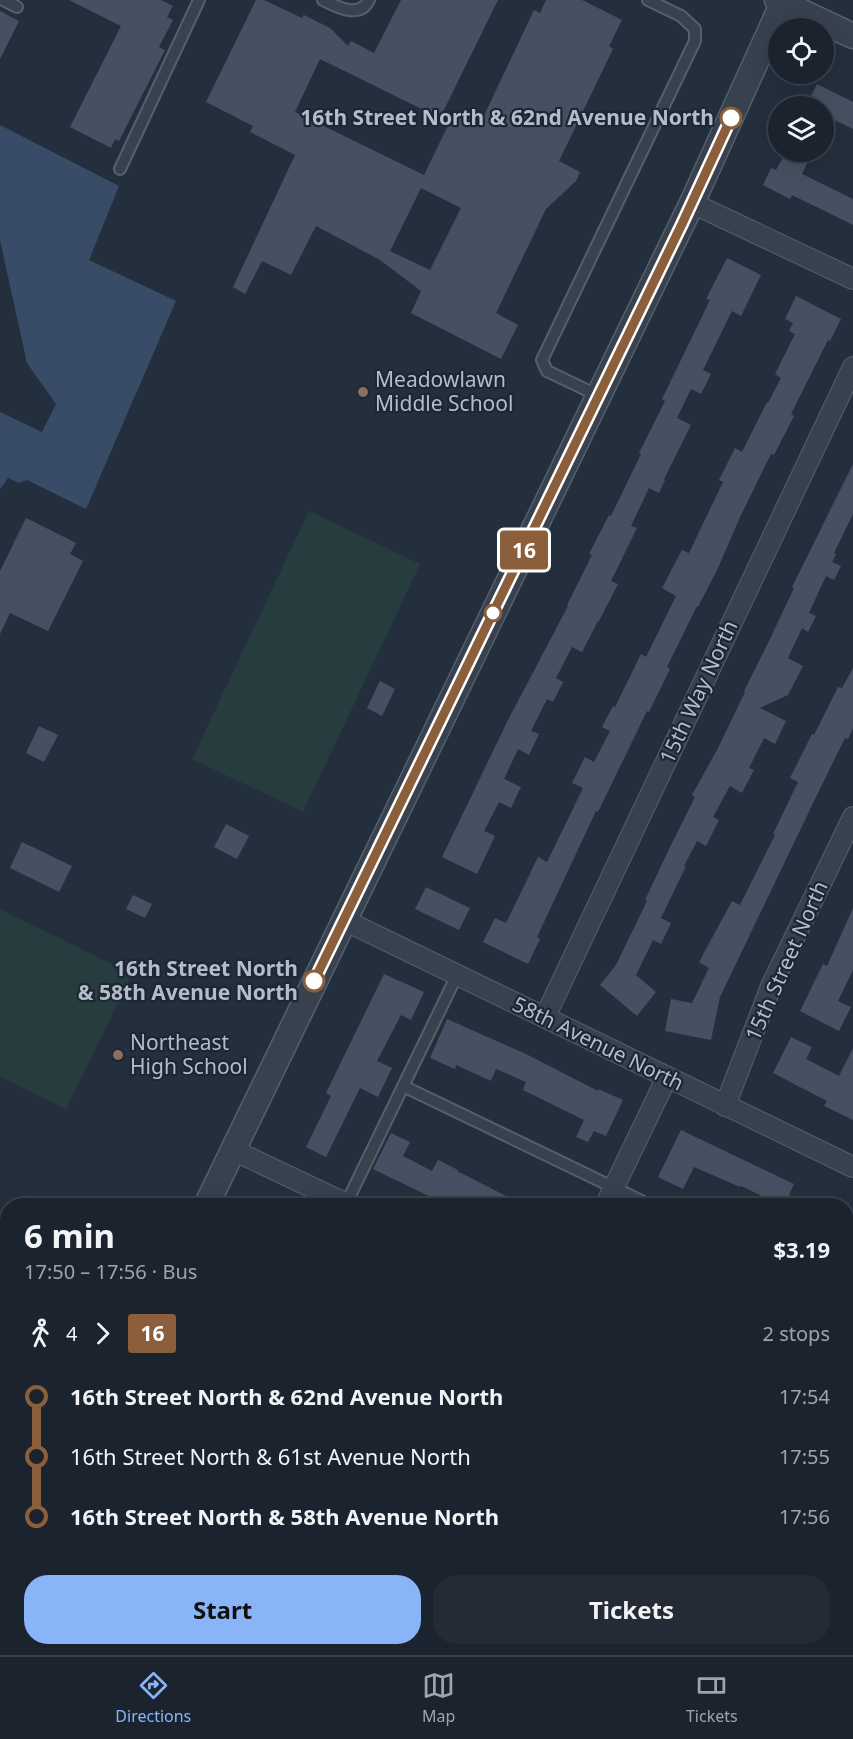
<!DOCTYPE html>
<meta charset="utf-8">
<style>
:root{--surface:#1b232e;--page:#242b36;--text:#f1f3f6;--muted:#a0a4aa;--line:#39404a;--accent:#8ab4f8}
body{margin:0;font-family:"Noto Sans",sans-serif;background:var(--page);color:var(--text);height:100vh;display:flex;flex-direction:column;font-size:22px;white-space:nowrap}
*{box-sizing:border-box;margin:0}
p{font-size:20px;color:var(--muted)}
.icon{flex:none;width:33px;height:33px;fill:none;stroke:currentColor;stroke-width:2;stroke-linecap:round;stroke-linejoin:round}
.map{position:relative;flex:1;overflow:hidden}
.panel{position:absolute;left:0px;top:1198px;width:854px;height:458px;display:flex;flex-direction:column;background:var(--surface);border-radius:24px 24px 0 0;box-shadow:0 6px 24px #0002,0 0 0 2px var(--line)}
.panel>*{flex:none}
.badge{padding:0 12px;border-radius:4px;font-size:21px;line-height:39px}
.buttons{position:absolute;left:768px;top:18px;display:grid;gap:12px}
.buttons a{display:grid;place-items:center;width:66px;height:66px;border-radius:50%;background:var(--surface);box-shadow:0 6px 24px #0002,0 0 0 2px var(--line);font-size:30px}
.map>.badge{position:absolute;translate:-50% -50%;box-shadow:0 0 0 3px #fff}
.legs{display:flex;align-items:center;gap:9px;height:66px;padding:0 24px;font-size:20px}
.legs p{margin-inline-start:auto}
.head{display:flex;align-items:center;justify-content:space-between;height:102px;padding:0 24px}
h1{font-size:33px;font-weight:700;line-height:45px}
.button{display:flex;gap:12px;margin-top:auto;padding:12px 24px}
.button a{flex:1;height:69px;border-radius:24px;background:var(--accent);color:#111;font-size:24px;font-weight:700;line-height:69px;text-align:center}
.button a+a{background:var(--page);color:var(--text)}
ul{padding:0 24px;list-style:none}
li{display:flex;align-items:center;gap:21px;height:60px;font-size:22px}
li i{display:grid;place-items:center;width:9px;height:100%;margin:0 8px;background:currentColor}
li i::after{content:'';width:15px;height:15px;margin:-8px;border:4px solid;border-radius:50%;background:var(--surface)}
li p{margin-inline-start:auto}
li:first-child i{background:linear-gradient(#0000 50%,currentColor 0)}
li:last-child i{background:linear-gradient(currentColor 50%,#0000 0)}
.dock{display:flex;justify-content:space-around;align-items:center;height:84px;border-top:2px solid var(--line);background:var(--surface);font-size:16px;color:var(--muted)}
.dock a{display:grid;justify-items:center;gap:3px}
.dock .selected{color:var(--accent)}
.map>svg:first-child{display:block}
.green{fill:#263c3f}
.water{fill:#394c67}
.building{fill:#455162;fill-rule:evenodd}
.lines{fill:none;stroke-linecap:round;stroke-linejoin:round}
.service-casing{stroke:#565f6c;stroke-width:14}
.minor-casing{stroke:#565f6c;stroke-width:22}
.tertiary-casing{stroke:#565f6c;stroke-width:27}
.service{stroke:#38414e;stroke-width:10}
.minor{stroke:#38414e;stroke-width:20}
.tertiary{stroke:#38414e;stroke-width:24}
.line-1-casing{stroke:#fff;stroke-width:14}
.line-1{stroke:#8b5e3c;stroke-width:9}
.stop-1-dot{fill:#fff;stroke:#8b5e3c;stroke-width:3}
.education-dot{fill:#8d6e63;stroke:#1d2633;stroke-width:2}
.labels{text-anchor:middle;stroke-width:4.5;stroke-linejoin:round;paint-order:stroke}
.stop-label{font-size:21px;font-weight:bold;fill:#b4bcc9;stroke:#1d2633;text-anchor:end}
.poi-label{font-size:21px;fill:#b4bcc9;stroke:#1d2633;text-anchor:start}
.street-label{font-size:21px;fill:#b4bcc9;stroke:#1d2633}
</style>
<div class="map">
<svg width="853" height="1655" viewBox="0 0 853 1655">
<rect width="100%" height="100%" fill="#242f3e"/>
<g class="green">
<path d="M309 511 420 564 303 812 192 759Z"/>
<path d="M0 909 132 974 66 1109 0 1077Z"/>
</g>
<path class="water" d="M0 125 119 186 89 260 176 301 86 509 27 480 19 483 8 478 0 489V412L42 432 56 404 27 363 0 240Z"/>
<g class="building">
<path d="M69 0H161L173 6 167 17 173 20 159 47 165 50 119 141 115 139 111 148 70 127 121 26Z"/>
<path d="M256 0H264L302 18 304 15 330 28 348 46 351 41 374 53 401 0H498L440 118 320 59 295 112 424 175 455 111 480 124 534 10 540 13 546 0H582L622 20 609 46 613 49 559 161 580 172 576 181 546 209 496 313 518 325 501 359 411 313 421 291 380 260 316 226 291 275 262 261 245 294 233 287 295 155 250 132 253 126 206 102ZM421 188 461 208 430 270 390 251Z"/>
<path d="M0 11 19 21 0 59Z"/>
<path d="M817 84 853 102V129L824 115V106H806Z"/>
<path d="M786 152H804L811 155 802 174 853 199V225L792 195 790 199 763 185 771 168 776 170Z"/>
<path d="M727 258 761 275 741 316 732 311 703 370 711 374 701 394 691 389 677 418 691 425 664 479 665 480 659 493 649 488 631 526 637 528 611 581 618 584 599 621H598L582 652 572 647 556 678 563 682 553 702 547 699 531 731 539 734 529 755 518 749 504 779 521 787 511 808 499 802 484 831 495 836 477 874 442 857 508 720 568 606 567 605 592 555 589 554 609 515 611 516 641 454 639 453 665 401 662 399 710 300 706 299Z"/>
<path d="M796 296 841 319 830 341 828 340 791 414 794 416 774 455 771 454 741 515 718 568 698 607 697 606 667 667 670 669 649 712 647 711 598 812 596 811 537 937 540 939 528 964 483 942 495 918 506 923 538 857 547 862 583 788 572 783 585 757 594 762 610 731 602 727 613 706 615 707 641 654 646 657 676 596 662 588 682 550 689 553 723 482 719 480 735 448 742 452 767 402 768 403 781 378 775 374 795 334 789 331 793 323 785 319Z"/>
<path d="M853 464V514L834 553 836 554 832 562 841 566 834 580 826 576 809 613 816 616 808 632 802 628 788 658 803 666 788 695 760 708 786 721 775 744 764 738 749 768 754 770 742 793 730 786 713 817 719 820 706 846 697 841 684 866H686L661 918 671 923 661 944 653 940 636 975 656 992 637 1016 600 985 616 965 647 901 645 900 671 845 695 797 692 795 717 750 745 692 744 691 769 641 794 588 792 587Z"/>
<path d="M26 518 76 543 70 554 83 561 48 631 10 613 0 634V571Z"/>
<path d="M853 668V728L848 739 845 738 815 799 720 997 711 1040 665 1031 671 999 692 1003 709 968 699 962 732 901 740 905 775 835 773 834 798 782 790 778 812 734 814 735 838 687 842 688Z"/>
<path d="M380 681 395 689 382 716 367 708Z"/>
<path d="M39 726 58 735 44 762 26 753Z"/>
<path d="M226 824 249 836 237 859 214 847Z"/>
<path d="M22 842 72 866 59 892 10 868Z"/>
<path d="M426 887 470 908 459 930 415 909Z"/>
<path d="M133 895 152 904 145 918 126 909Z"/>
<path d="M853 908V970L838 1001 851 1007 839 1031 800 1011 823 964 827 966Z"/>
<path d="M384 974 424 992 411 1020 401 1015 377 1061 392 1068 378 1097 360 1088 326 1157 306 1147 331 1096 326 1093Z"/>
<path d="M447 1019 526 1054 598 1091V1089L623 1100 606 1136 594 1131 588 1142 576 1137 584 1120 523 1090 526 1082 496 1069 491 1081 456 1065 455 1069 430 1058Z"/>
<path d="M791 1037 812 1047 806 1059 839 1076 853 1048V1120L824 1106 827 1101 773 1073Z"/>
<path d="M681 1130 794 1184 789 1195 813 1206H783L741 1186 740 1187 694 1167 683 1189 658 1177Z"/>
<path d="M391 1133 410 1142 403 1156 432 1171 438 1160 458 1170 457 1171 526 1206H449L373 1169Z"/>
</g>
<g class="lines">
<defs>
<g id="service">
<path d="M3 0 17 7"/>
<path d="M323 0C337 7 360 19 369 0"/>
<path d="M120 169 199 0"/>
<path d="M599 396 547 371 542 360 695 41V29L681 16 648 0"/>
<path d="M403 1086 652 1206"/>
<path d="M345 1206 457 975"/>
<path d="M846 1300 853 1303"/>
<path d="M0 1470 8 1455"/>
<path d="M846 1585 853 1589"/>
<path d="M399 1648 413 1655"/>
<path d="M129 1655 132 1648"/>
</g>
<g id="minor">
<path d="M692 203 853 279"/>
<path d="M344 920 853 1167"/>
<path d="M545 1017 853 367"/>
<path d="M725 1106 772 984 853 817"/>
<path d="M233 1150 351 1206"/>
<path d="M605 1206 667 1077"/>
<path d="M846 1464 853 1450"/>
<path d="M103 1648 116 1655"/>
<path d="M684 1648 697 1655"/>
<path d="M388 1655 391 1648"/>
<path d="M753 1655 757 1648"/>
</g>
<g id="tertiary">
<path d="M777 0 853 36"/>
<path d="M206 1206 692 203 784 0"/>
<path d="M0 1628 8 1613"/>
</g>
</defs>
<use href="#service" class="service-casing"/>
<use href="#minor" class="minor-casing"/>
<use href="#tertiary" class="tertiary-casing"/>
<use href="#service" class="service"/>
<use href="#minor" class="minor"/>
<use href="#tertiary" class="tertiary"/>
</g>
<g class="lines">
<defs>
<path id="line-1" d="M314 981 682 224 731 118"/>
</defs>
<use href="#line-1" class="line-1-casing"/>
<use href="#line-1" class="line-1"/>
</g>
<g class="stop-1-dot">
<circle cx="731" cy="118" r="10"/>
<circle cx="493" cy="613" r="8"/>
<circle cx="314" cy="981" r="10"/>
</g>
<g class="education-dot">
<circle cx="363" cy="392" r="6"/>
<circle cx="118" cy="1055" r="6"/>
</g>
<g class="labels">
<g class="stop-label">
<text x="714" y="125">16th Street North &amp; 62nd Avenue North</text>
<text x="298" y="976">16th Street North<tspan x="298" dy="24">&amp; 58th Avenue North</tspan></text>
</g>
<g class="poi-label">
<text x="375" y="387">Meadowlawn<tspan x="375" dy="24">Middle School</tspan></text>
<text x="130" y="1050">Northeast<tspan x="130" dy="24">High School</tspan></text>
</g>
<g class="street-label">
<text transform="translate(699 692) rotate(-65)" y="7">15th Way North</text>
<text transform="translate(787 961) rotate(-66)" y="7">15th Street North</text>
<text transform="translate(598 1044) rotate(26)" y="7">58th Avenue North</text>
</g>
</g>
</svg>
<div class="buttons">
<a><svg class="icon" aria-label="locate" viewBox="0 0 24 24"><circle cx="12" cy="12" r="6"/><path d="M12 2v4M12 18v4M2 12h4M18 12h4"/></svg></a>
<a><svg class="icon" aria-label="layers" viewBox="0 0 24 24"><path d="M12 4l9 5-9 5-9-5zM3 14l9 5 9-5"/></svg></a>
</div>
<b class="badge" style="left:524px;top:550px;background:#8b5e3c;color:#fff">16</b>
<section class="panel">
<div class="head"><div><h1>6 min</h1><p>17:50 – 17:56 · Bus</p></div><b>$3.19</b></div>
<div class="legs"><svg class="icon" aria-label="walk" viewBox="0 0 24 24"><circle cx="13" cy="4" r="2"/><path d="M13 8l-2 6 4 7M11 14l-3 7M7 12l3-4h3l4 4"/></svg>4<svg class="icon" aria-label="forward" viewBox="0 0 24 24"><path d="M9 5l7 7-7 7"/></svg><b class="badge" style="background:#8b5e3c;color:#fff">16</b><p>2 stops</p></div>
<ul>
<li><i style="color:#8b5e3c"></i><b>16th Street North &amp; 62nd Avenue North</b><p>17:54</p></li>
<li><i style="color:#8b5e3c"></i><span>16th Street North &amp; 61st Avenue North</span><p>17:55</p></li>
<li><i style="color:#8b5e3c"></i><b>16th Street North &amp; 58th Avenue North</b><p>17:56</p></li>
</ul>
<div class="button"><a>Start</a><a>Tickets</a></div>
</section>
</div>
<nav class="dock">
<a class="selected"><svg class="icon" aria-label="directions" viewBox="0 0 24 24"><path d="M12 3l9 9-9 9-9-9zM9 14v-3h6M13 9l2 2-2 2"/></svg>Directions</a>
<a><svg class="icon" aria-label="map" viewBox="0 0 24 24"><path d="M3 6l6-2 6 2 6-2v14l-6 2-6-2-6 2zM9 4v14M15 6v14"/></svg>Map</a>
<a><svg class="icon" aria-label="tickets" viewBox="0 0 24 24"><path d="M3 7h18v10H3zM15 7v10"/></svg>Tickets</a>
</nav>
